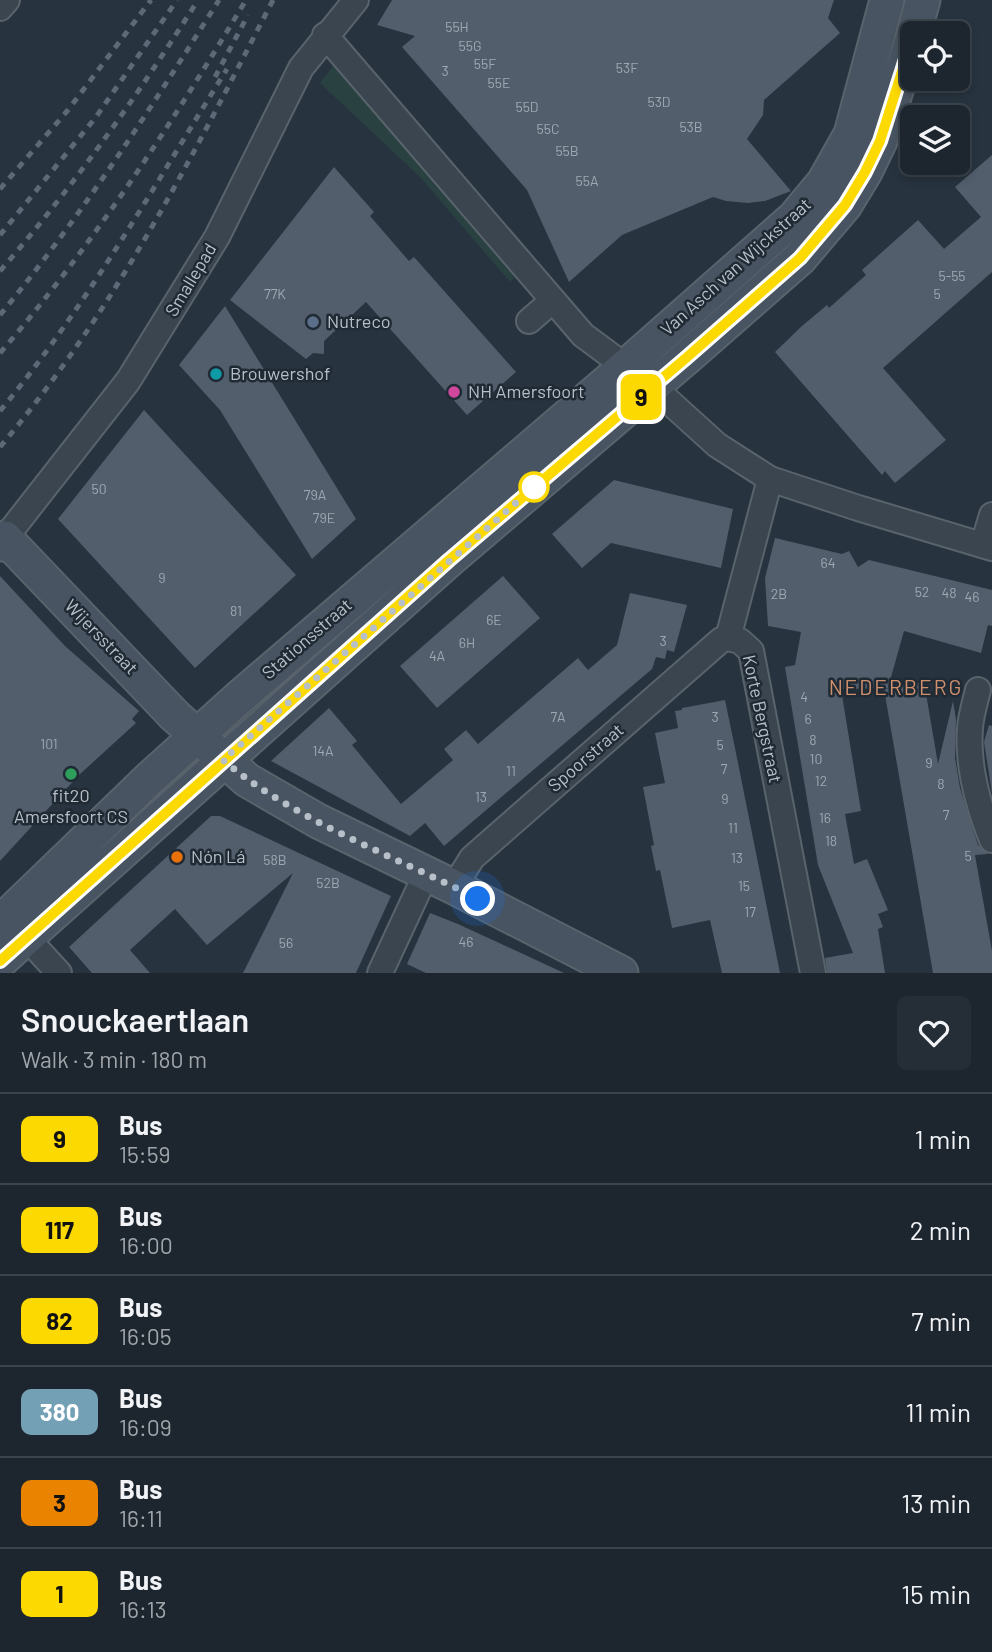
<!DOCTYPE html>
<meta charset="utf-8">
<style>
:root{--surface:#1d262f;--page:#252e37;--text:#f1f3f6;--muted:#a0a5aa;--line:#3b434b}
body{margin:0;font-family:Barlow,sans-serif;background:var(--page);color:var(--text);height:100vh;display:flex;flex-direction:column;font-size:26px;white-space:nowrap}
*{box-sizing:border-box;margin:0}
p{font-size:23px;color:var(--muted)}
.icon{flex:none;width:38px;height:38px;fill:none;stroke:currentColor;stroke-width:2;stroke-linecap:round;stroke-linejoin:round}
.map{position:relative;height:973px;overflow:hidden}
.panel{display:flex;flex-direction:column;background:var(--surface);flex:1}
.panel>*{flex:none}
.badge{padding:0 14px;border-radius:10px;font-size:24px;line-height:46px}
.buttons{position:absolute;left:900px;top:21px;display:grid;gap:14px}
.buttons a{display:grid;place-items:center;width:70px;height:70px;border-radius:10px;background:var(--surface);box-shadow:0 4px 10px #0003,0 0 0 2px var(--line);font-size:35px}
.you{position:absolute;width:35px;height:35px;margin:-18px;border:5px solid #fff;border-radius:50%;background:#1a73e8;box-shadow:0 0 0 10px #1a73e833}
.map>.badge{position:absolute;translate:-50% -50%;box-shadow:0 0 0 4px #fff}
.round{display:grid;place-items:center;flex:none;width:74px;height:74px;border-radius:10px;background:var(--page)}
.summary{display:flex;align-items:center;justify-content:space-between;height:119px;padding:0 21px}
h1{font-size:33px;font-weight:600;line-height:52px}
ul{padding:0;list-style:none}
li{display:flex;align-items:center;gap:21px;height:91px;padding:0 21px;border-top:2px solid var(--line)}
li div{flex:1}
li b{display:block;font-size:26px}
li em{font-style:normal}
li .badge{min-width:77px;font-weight:700;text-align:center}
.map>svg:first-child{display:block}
.green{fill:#2a4141}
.building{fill:#525e6c}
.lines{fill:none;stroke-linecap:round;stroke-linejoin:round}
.street-casing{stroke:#59636c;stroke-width:28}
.secondary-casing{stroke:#59636c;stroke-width:37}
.street{stroke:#3b454f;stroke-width:24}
.secondary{stroke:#495462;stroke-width:33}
.rail{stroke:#5d6976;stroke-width:5;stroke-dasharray:7 7;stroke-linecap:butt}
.line-casing{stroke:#fff;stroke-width:16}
.line{stroke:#fcd900;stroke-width:10}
.walk{stroke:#b7c0c9;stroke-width:7;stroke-dasharray:0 12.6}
.service-dot{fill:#5c6f8a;stroke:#202a34;stroke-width:2.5}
.culture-dot{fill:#0f9aa8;stroke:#202a34;stroke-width:2.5}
.hotel-dot{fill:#d1479c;stroke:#202a34;stroke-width:2.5}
.stop-dot{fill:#fff;stroke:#fcd900;stroke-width:3.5}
.leisure-dot{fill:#2e9e5b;stroke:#202a34;stroke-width:2.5}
.food-dot{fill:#e8710a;stroke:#202a34;stroke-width:2.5}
.labels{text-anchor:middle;stroke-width:5;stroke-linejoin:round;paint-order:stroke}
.number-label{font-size:14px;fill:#9ea8b2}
.street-label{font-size:18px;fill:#b7c0c9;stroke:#202a34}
.poi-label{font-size:18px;fill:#b7c0c9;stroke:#202a34;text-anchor:start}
.quarter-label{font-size:21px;letter-spacing:2px;fill:#cf906d;stroke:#202a34}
</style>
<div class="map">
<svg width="992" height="973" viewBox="0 0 992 973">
<rect width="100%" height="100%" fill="#27333f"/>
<path class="green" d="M334 65 517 275 510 282 421 178 320 83Z"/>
<g class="building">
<path d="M392 0H834L828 18 840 33 764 100 763 115 747 139 791 191 765 201 748 203 726 201 713 197 622 235 569 282 527 190 402 47 415 36 377 25Z"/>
<path d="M992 155V272L883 368 946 440 895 483 885 471 882 475 775 352 802 326 827 305 829 308 866 275 862 270 918 220 944 249 981 217 955 187Z"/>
<path d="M334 167 374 212 370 216 409 261 414 257 516 372 467 415 366 302 324 341V354L313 353 306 359 230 300Z"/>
<path d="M225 306 356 519 312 559 220 410 179 365Z"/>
<path d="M144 410 296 575 195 668 58 519Z"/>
<path d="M614 480 733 509 721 568 611 543 582 568 552 534Z"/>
<path d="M775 538 842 554 849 551 858 567 869 560 992 590V626L988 625 981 653 904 631 888 688 841 689 861 811 845 814 854 864 867 859 888 910 878 914 883 927 878 929 885 973H827L825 958 853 953 818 865 785 667 795 665 801 632 768 626 765 578Z"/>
<path d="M0 576 65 646 139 711 132 719 136 723 79 775 0 861Z"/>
<path d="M503 576 540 618 437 708 400 666Z"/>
<path d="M630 593 687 605 674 652 667 650 665 659 656 657 652 669 444 846 425 823 410 836 271 761 329 708 357 741 352 745 401 804 453 760 444 749 466 730 478 744 578 658 588 670 617 645Z"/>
<path d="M924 682 938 764 953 701 956 719 955 758 960 788 978 845 988 854 975 855 992 951V973H933L884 689Z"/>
<path d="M725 700 736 753 780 973H722L710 920 672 928 660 870 656 871 651 846 654 845 643 787 665 783 655 733 678 728 675 711 682 710V708Z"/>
<path d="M989 725 992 726V793L984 742Z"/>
<path d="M211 816H220L391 896 356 973H243L293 873 207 945 175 909 130 950 150 973H92L69 947Z"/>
<path d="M430 913 458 924 564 973H426L407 964Z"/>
</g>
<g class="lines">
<defs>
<g id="street">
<path d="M0 8 7 0"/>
<path d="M325 35 583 335 653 387 717 445 770 479 858 508 992 548"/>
<path d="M529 321 552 301"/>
<path d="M5 538 128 381 217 237 301 68 356 0"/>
<path d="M983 545 992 515"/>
<path d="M728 638 740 641 751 651 813 973"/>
<path d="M728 638 770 479"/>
<path d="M978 690C975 702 971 715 970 728 967 765 978 805 992 840"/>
<path d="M454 887 472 858 721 640 728 638"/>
<path d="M26 937 59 973"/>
<path d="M380 973 426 874"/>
</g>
<g id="secondary">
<path d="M914 33 923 0"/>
<path d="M0 544 5 538 175 716 247 780 318 821 454 887 621 973"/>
<path d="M0 923 149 779 241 696 625 367 794 218 824 182 851 134 887 0"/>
<path d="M0 961 449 560 686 358 800 258 845 205 865 172 880 141 912 40"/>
</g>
</defs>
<use href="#street" class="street-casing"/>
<use href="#secondary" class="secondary-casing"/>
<use href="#street" class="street"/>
<use href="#secondary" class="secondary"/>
<g class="rail">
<path d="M215 77 248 15"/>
<path d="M0 189 68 110 151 0"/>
<path d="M0 235 96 117 177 0"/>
<path d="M0 271C74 186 138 95 198 0"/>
<path d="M0 315C83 214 149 111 219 0"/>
<path d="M0 353C94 244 172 123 246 0"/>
<path d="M0 411C87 306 155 184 227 69"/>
<path d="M0 447C116 309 191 159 273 0"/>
</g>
</g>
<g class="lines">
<defs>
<path id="line" d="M0 961 449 560 686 358 800 258 845 205 865 172 880 141 912 40"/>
</defs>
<use href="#line" class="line-casing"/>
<use href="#line" class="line"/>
<path class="walk" d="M478 899C396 857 292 819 223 760L534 487"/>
</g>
<circle class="service-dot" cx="313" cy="322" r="7"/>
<circle class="culture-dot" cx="216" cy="374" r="7"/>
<circle class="hotel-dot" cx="454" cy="392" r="7"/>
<circle class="stop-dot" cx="534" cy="487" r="14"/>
<circle class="leisure-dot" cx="71" cy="774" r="7"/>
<circle class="food-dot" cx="177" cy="857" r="7"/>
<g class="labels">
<g class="number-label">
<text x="457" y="32">55H</text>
<text x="470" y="51">55G</text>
<text x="485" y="69">55F</text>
<text x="627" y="73">53F</text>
<text x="445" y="76">3</text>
<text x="499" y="88">55E</text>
<text x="659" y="107">53D</text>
<text x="527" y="112">55D</text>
<text x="691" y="132">53B</text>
<text x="548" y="134">55C</text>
<text x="567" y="156">55B</text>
<text x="587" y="186">55A</text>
<text x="952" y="281">5-55</text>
<text x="275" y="299">77K</text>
<text x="937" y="299">5</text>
<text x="99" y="494">50</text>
<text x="315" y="500">79A</text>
<text x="324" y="523">79E</text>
<text x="828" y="568">64</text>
<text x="162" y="583">9</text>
<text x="922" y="597">52</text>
<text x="949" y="598">48</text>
<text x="779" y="599">2B</text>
<text x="972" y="602">46</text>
<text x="236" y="616">81</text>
<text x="494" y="625">6E</text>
<text x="663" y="646">3</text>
<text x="467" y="648">6H</text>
<text x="437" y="661">4A</text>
<text x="804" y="702">4</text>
<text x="558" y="722">7A</text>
<text x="715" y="722">3</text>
<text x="808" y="724">6</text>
<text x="813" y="745">8</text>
<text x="49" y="749">101</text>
<text x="720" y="750">5</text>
<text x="323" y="756">14A</text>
<text x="816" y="764">10</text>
<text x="929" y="768">9</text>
<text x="724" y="774">7</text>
<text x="511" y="776">11</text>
<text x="821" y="786">12</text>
<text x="941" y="789">8</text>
<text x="481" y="802">13</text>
<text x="725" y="804">9</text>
<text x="946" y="820">7</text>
<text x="825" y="823">16</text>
<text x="733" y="833">11</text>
<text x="831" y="846">18</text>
<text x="968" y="861">5</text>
<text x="737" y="863">13</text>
<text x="275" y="865">58B</text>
<text x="328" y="888">52B</text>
<text x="744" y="891">15</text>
<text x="750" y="917">17</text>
<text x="466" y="947">46</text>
<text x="286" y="948">56</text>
</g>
<g class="street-label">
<text transform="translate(736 267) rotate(-42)" y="6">Van Asch van Wijckstraat</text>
<text transform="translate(191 280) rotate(-59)" y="6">Smallepad</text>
<text transform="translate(101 637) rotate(46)" y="6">Wijersstraat</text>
<text transform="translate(307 639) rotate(-41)" y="6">Stationsstraat</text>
<text transform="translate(762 719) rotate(78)" y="6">Korte Bergstraat</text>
<text transform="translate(586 758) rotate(-41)" y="6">Spoorstraat</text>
</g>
<g class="poi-label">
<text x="327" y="328">Nutreco</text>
<text x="230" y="380">Brouwershof</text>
<text x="468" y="398">NH Amersfoort</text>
<text x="71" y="802" text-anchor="middle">fit20<tspan x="71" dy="21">Amersfoort CS</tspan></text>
<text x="191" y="863">Nón Lá</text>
</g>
<g class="quarter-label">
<text x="896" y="695">NEDERBERG</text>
</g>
</g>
</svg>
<div class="buttons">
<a><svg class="icon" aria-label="locate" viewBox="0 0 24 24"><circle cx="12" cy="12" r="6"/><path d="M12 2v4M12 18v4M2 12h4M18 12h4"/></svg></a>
<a><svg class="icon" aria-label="layers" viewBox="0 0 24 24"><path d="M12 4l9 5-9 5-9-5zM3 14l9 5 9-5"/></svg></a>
</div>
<div class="you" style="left:478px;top:899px"></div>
<b class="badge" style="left:641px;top:397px;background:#fcd900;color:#111">9</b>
</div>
<section class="panel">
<div class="summary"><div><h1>Snouckaertlaan</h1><p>Walk · 3 min · 180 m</p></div><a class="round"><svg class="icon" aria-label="heart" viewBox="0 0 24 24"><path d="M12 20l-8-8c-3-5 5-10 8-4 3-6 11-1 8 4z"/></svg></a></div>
<ul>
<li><span class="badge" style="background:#fcd900;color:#111">9</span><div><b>Bus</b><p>15:59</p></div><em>1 min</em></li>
<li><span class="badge" style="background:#fcd900;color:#111">117</span><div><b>Bus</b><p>16:00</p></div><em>2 min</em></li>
<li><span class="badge" style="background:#fcd900;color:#111">82</span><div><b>Bus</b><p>16:05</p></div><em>7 min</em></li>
<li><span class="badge" style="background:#74a0b6;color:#fff">380</span><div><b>Bus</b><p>16:09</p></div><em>11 min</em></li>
<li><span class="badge" style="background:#e98300;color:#111">3</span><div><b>Bus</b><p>16:11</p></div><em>13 min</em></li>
<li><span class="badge" style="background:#fcd900;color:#111">1</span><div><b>Bus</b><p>16:13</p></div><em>15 min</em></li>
</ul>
</section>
